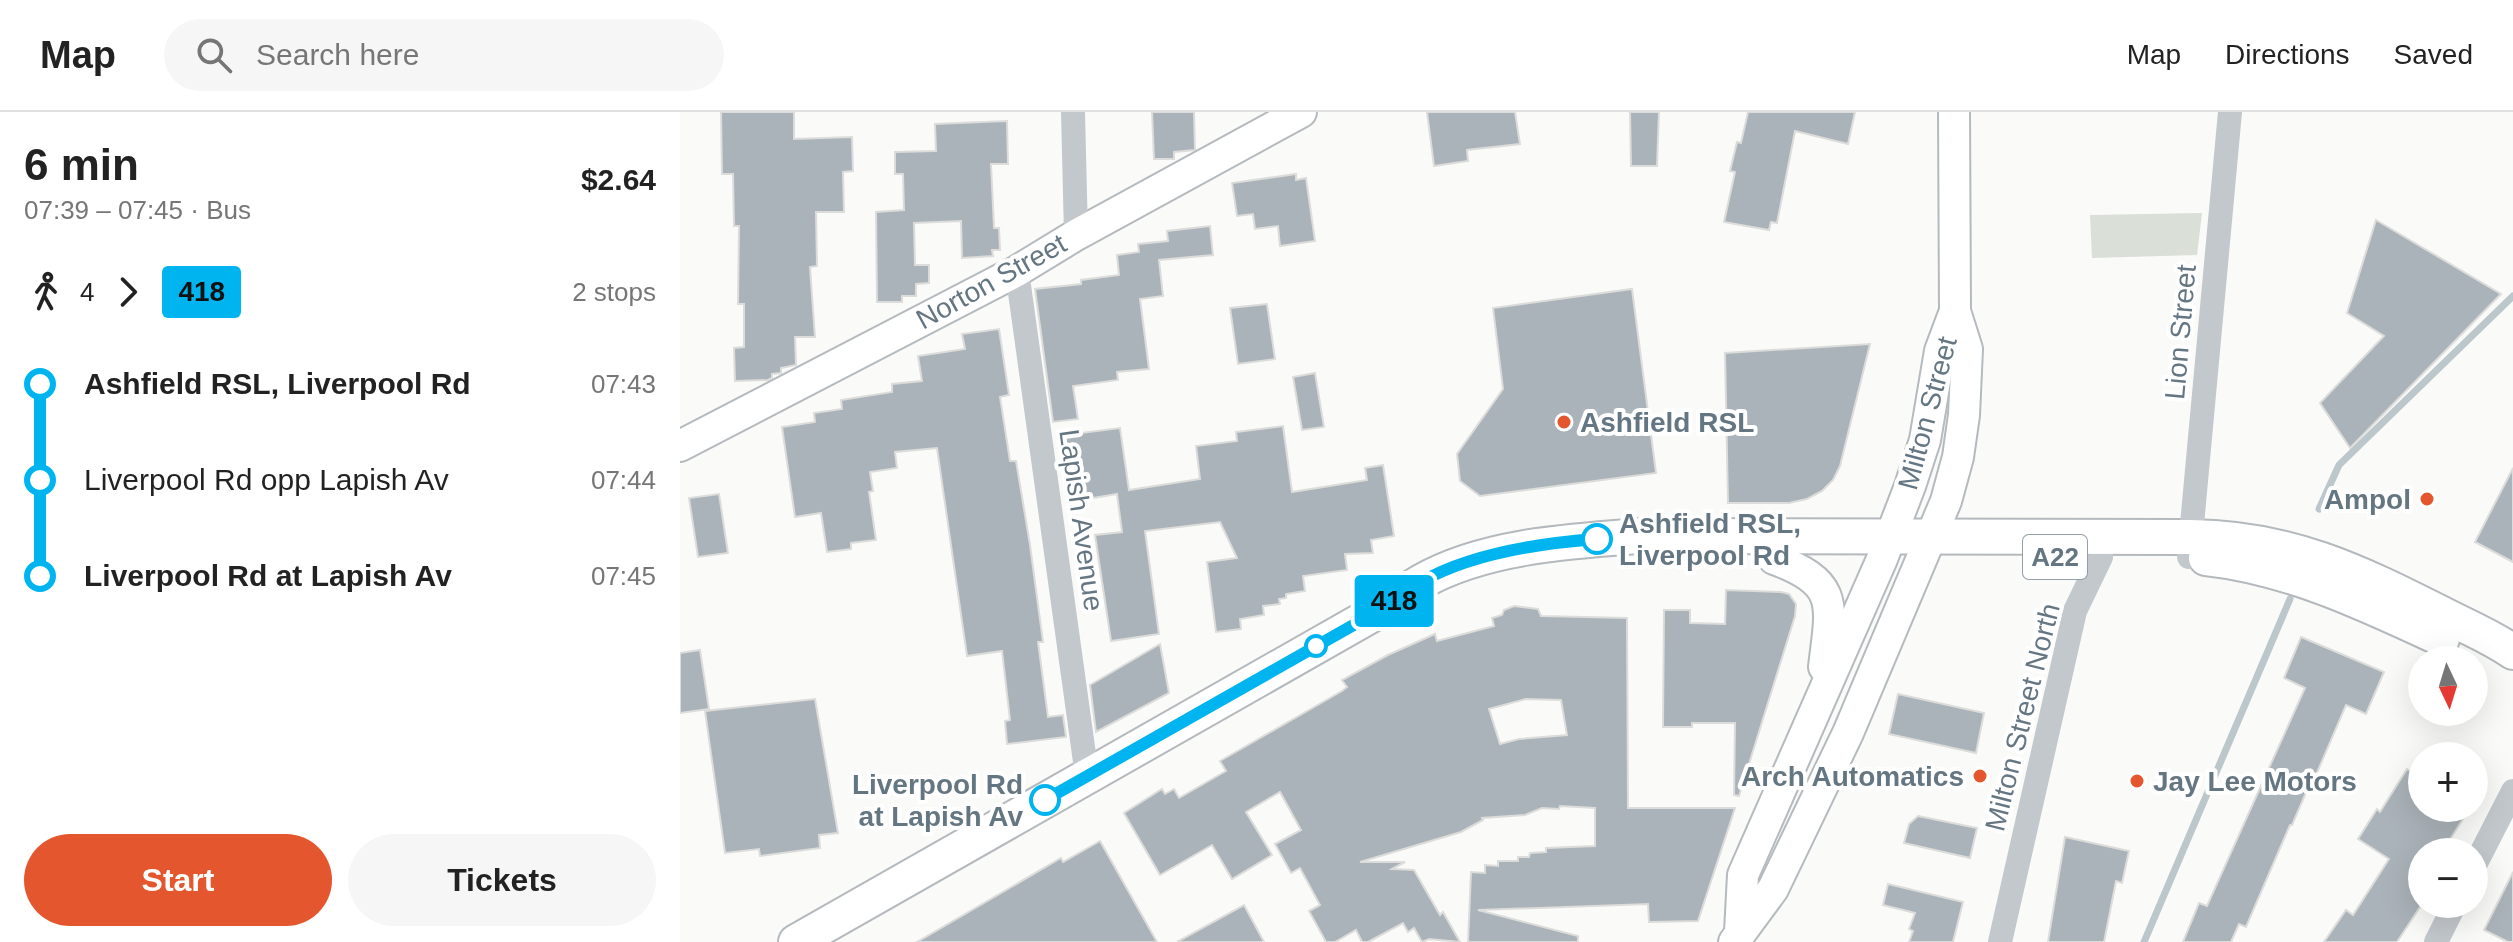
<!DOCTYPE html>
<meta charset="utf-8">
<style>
:root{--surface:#fff;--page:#f6f6f6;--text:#222;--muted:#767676;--line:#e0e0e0;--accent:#e4572e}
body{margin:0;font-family:Arial,sans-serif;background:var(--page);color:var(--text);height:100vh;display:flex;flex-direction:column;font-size:30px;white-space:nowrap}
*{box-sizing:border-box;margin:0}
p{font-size:26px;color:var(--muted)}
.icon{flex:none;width:44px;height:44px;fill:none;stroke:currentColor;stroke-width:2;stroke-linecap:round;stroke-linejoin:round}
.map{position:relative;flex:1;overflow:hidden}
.sheet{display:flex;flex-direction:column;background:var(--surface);width:680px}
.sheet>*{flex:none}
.badge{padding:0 16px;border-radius:6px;font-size:28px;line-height:52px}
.needle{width:52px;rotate:176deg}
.buttons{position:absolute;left:1728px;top:534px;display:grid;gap:16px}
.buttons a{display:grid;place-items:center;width:80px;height:80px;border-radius:50%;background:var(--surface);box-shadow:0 8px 32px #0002;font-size:40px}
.map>.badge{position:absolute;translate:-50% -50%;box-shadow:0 0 0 4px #fff}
.legs{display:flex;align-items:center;gap:12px;height:88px;padding:0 24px;font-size:26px}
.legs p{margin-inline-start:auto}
.head{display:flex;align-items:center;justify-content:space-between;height:136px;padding:0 24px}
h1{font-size:44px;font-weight:700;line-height:60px}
.primary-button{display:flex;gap:16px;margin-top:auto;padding:16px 24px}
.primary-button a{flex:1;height:92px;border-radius:48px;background:var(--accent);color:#fff;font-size:32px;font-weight:700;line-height:92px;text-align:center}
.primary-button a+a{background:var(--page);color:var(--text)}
ul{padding:0 24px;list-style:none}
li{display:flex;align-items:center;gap:28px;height:96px;font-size:30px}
li i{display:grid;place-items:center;width:12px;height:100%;margin:0 10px;background:currentColor}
li i::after{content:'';width:20px;height:20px;margin:-10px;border:6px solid;border-radius:50%;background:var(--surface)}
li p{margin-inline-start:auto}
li:first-child i{background:linear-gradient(#0000 50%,currentColor 0)}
li:last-child i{background:linear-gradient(currentColor 50%,#0000 0)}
header{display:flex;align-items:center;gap:48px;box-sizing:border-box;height:112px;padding:0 40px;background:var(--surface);border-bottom:2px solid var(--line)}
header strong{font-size:38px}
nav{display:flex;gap:44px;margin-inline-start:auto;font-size:28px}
.search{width:560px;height:72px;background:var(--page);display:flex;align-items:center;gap:20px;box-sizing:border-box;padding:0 28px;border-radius:44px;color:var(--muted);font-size:30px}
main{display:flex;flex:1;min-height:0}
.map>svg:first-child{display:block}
.green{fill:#dadfd7}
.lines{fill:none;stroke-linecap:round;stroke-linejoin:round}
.stream{stroke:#bbc7cb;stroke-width:7}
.building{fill:#aab3b9;stroke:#dcdcda;stroke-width:2;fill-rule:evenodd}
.major-casing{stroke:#b5babe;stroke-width:34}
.highway-casing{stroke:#b4b9bd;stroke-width:38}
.minor{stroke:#c3c8cc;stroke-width:24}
.major{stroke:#fff;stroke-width:30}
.highway{stroke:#fff;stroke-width:34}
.line-1-casing{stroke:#fff;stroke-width:18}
.line-1{stroke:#00b5ef;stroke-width:12}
.poi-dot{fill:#e4572e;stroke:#fff;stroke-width:3}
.stop-1-dot{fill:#fff;stroke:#00b5ef;stroke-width:4}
.labels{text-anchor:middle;stroke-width:8;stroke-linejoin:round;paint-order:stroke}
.shield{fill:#fff;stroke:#939fa8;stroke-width:2}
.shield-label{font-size:26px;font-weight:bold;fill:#657683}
.street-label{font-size:28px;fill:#657683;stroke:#fff}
.poi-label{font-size:28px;font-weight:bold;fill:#657683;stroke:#fff;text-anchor:start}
.stop-label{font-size:28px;font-weight:bold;fill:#657683;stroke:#fff;text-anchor:start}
</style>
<header>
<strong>Map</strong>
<div class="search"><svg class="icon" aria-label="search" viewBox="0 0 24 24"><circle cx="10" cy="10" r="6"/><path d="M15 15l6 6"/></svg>Search here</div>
<nav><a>Map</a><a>Directions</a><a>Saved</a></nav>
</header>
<main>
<section class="sheet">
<div class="head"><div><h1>6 min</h1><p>07:39 – 07:45 · Bus</p></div><b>$2.64</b></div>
<div class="legs"><svg class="icon" aria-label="walk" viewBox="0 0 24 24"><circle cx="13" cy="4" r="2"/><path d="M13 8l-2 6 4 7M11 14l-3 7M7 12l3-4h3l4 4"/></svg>4<svg class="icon" aria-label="forward" viewBox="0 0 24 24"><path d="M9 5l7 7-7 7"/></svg><b class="badge" style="background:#00b5ef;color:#111">418</b><p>2 stops</p></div>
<ul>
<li><i style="color:#00b5ef"></i><b>Ashfield RSL, Liverpool Rd</b><p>07:43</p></li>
<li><i style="color:#00b5ef"></i><span>Liverpool Rd opp Lapish Av</span><p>07:44</p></li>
<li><i style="color:#00b5ef"></i><b>Liverpool Rd at Lapish Av</b><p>07:45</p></li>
</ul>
<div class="primary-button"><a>Start</a><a>Tickets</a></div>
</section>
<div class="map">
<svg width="1833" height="830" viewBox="0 0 1833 830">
<rect width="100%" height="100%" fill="#fafaf8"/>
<path class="green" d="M1522 101 1517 143 1412 146 1410 103Z"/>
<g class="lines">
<g class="stream">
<path d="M1639 397 1659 353 1833 184"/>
<path d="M1464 830 1610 487"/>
</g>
</g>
<g class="building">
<path d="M41 0H114V27L172 25 173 59 163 60 164 100H136L137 154 130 155 135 225H115L116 253 101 256V261L92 262V266L88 268 55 269 54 236 64 235V192H58L59 114H54L53 62H42Z"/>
<path d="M472 0H514L515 38 494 40V47H474Z"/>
<path d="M747 0H835L840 32 787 38 788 49 754 54Z"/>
<path d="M950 0H979L977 54H951Z"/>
<path d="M1068 0H1175L1168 32 1115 19 1097 111 1091 110 1089 118 1044 110 1055 60 1050 59 1057 30 1061 31Z"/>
<path d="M327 9 328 52H311L314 116H319L320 138H312L313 144 282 146 281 109 234 111 235 153H249V171L236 172V184H222V190H197L196 100 224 98 223 62H215V40L256 39 255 12Z"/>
<path d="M616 62V68L626 66 635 129 600 134 598 114 575 117 573 102 557 104 552 71Z"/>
<path d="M1696 108 1821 182 1670 336 1640 291 1704 224 1667 201Z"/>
<path d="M530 114 533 143 479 148 483 184 460 187 469 257 437 260 438 268 393 274 398 307 373 310 355 177 401 172V168L439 163 437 143 459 140 458 132 488 129 487 119Z"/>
<path d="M952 177 976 361 800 384 780 369 777 342 823 277 813 196Z"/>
<path d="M587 192 595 247 558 252 550 196Z"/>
<path d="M319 217 329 283 320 285 330 349H336L350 433 363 530H358L368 605 383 603 386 625 327 632 325 609 330 608 322 539 287 544 257 336 215 340 217 356 190 360 193 379 189 380 196 428 171 431V437L147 440 141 401 115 405 102 315 135 310 134 301 162 297 161 288 212 280V272L242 269 238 244 285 237 282 222Z"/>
<path d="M1190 232 1160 354 1153 368 1142 379 1127 387 1109 391H1048L1045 241Z"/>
<path d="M635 261 644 315 622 318 613 265Z"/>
<path d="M603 314 612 380 687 368 685 356 703 353 714 424 691 428 693 441 665 442 667 458 623 464 625 479 606 482V486L599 487 600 492 583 494 584 503 560 507 561 517 536 520 527 450 557 446 540 410 465 419 479 522 431 529 415 423 442 420 437 382 395 389 385 323 440 316 449 378 520 367 516 334 557 329 556 320Z"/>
<path d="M1833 356V450L1795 430Z"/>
<path d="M39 382 48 441 18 445 9 386Z"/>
<path d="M1046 478 1101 480 1109 482 1116 492 1115 504 1059 684 1054 683 1055 611H1012V615H983L984 498H1010V511L1045 512Z"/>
<path d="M834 494 858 497 861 504 947 506 948 696H1055L1018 809 969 810 968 792 798 798 898 824V830H788L791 760 805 761V753L818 754V749H838V745H849L850 741 866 740V736L915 734V696L880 694 879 697 862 696 845 703 802 706 803 708 781 720 680 750H725L712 757 734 758 760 803 763 800 780 830 749 827 742 830 734 816 728 820 723 811 688 830H682L676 818 655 830H646L629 799 640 793 620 756 611 761 595 732 621 718 600 680 566 700 592 743 552 767 532 733 480 763 444 701 482 677 485 682 494 677 499 686 546 659 540 649 662 579 667 575 662 568 708 543 755 522 757 529 814 514 812 506 822 503 824 498ZM846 587 881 588 887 623 839 627 820 632 809 597Z"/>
<path d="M1621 525 1704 560 1686 602 1666 593 1636 663 1634 662 1612 713H1610L1566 815 1559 812 1551 830H1503L1519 791 1527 794 1625 576 1604 566Z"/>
<path d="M480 532 489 581 416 620 410 573Z"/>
<path d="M20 538 29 597 0 601V541Z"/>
<path d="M1218 582 1304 601 1296 641 1209 622Z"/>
<path d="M135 587 158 721 139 723 140 736 80 744 79 737 45 741 25 599Z"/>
<path d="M1727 657 1742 667V696H1790L1762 740H1742V792L1717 830H1644L1666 798 1673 803 1709 747 1678 727 1697 697 1700 700Z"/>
<path d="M1238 704 1297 716 1290 746 1224 731 1229 712Z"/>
<path d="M1385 725 1449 739 1442 771 1436 769 1424 830H1368Z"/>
<path d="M420 729 477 830H237L381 746 383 750Z"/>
<path d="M1833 760V830H1828L1804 818Z"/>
<path d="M1208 772 1283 790 1273 830H1229L1233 819 1229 817 1235 801 1203 793Z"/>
<path d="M564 793 584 830H497Z"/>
</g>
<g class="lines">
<defs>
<g id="major">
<path d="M0 334 337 159 396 123 621 0"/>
<path d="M1094 447C1161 471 1151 494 1144 555"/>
<path d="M1060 820 1063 763 1202 447 1230 374 1245 328 1260 239 1275 199"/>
<path d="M1054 830 1093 777 1168 621 1266 389 1278 345 1284 303 1287 237 1275 199 1274 0"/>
</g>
<g id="highway">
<path d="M1526 446C1609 455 1687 492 1762 527"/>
<path d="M116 830 700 498C714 489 727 478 741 470 803 434 891 429 960 424L1511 425C1609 426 1677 459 1762 502 1785 514 1812 525 1833 540"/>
</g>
</defs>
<use href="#major" class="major-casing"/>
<use href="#highway" class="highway-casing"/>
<g class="minor">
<path d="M393 0 396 123"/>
<path d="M337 159 407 664"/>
<path d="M1509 445 1550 0"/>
<path d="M1794 755 1833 679"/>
<path d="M1320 830 1395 499 1421 445"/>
<path d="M1756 830 1775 792"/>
</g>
<use href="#major" class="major"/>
<use href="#highway" class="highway"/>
</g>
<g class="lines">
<defs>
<path id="line-1" d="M365 688 700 498C714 489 727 478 741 470 790 442 862 431 917 427"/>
</defs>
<use href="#line-1" class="line-1-casing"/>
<use href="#line-1" class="line-1"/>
</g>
<g class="poi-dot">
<circle cx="884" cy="310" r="8"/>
<circle cx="1747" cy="387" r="8"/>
<circle cx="1300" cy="664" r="8"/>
<circle cx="1457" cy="669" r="8"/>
</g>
<g class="stop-1-dot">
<circle cx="917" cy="427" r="14"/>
<circle cx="636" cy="534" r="10"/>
<circle cx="365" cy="688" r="14"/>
</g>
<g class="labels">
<rect class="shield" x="1343" y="423" width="64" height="44" rx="6"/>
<g class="shield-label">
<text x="1375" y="454">A22</text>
</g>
<g class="street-label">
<text transform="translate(311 169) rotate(-29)" y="10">Norton Street</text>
<text transform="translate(1500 220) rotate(-85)" y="10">Lion Street</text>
<text transform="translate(1247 301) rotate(-75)" y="10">Milton Street</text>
<text transform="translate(402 408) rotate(82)" y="10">Lapish Avenue</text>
<text transform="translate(1342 605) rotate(-76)" y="10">Milton Street North</text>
</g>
<g class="poi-label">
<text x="900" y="320">Ashfield RSL</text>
<text x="1731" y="397" text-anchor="end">Ampol</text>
<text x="1284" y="674" text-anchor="end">Arch Automatics</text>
<text x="1473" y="679">Jay Lee Motors</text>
</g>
<g class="stop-label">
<text x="939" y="421">Ashfield RSL,<tspan x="939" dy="32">Liverpool Rd</tspan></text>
<text x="343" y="682" text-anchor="end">Liverpool Rd<tspan x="343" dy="32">at Lapish Av</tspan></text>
</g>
</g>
</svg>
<div class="buttons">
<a><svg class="needle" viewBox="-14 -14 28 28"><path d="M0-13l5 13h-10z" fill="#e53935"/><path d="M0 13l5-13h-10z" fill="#767676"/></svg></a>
<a>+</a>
<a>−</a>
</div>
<b class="badge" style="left:714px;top:489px;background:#00b5ef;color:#111">418</b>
</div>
</main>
